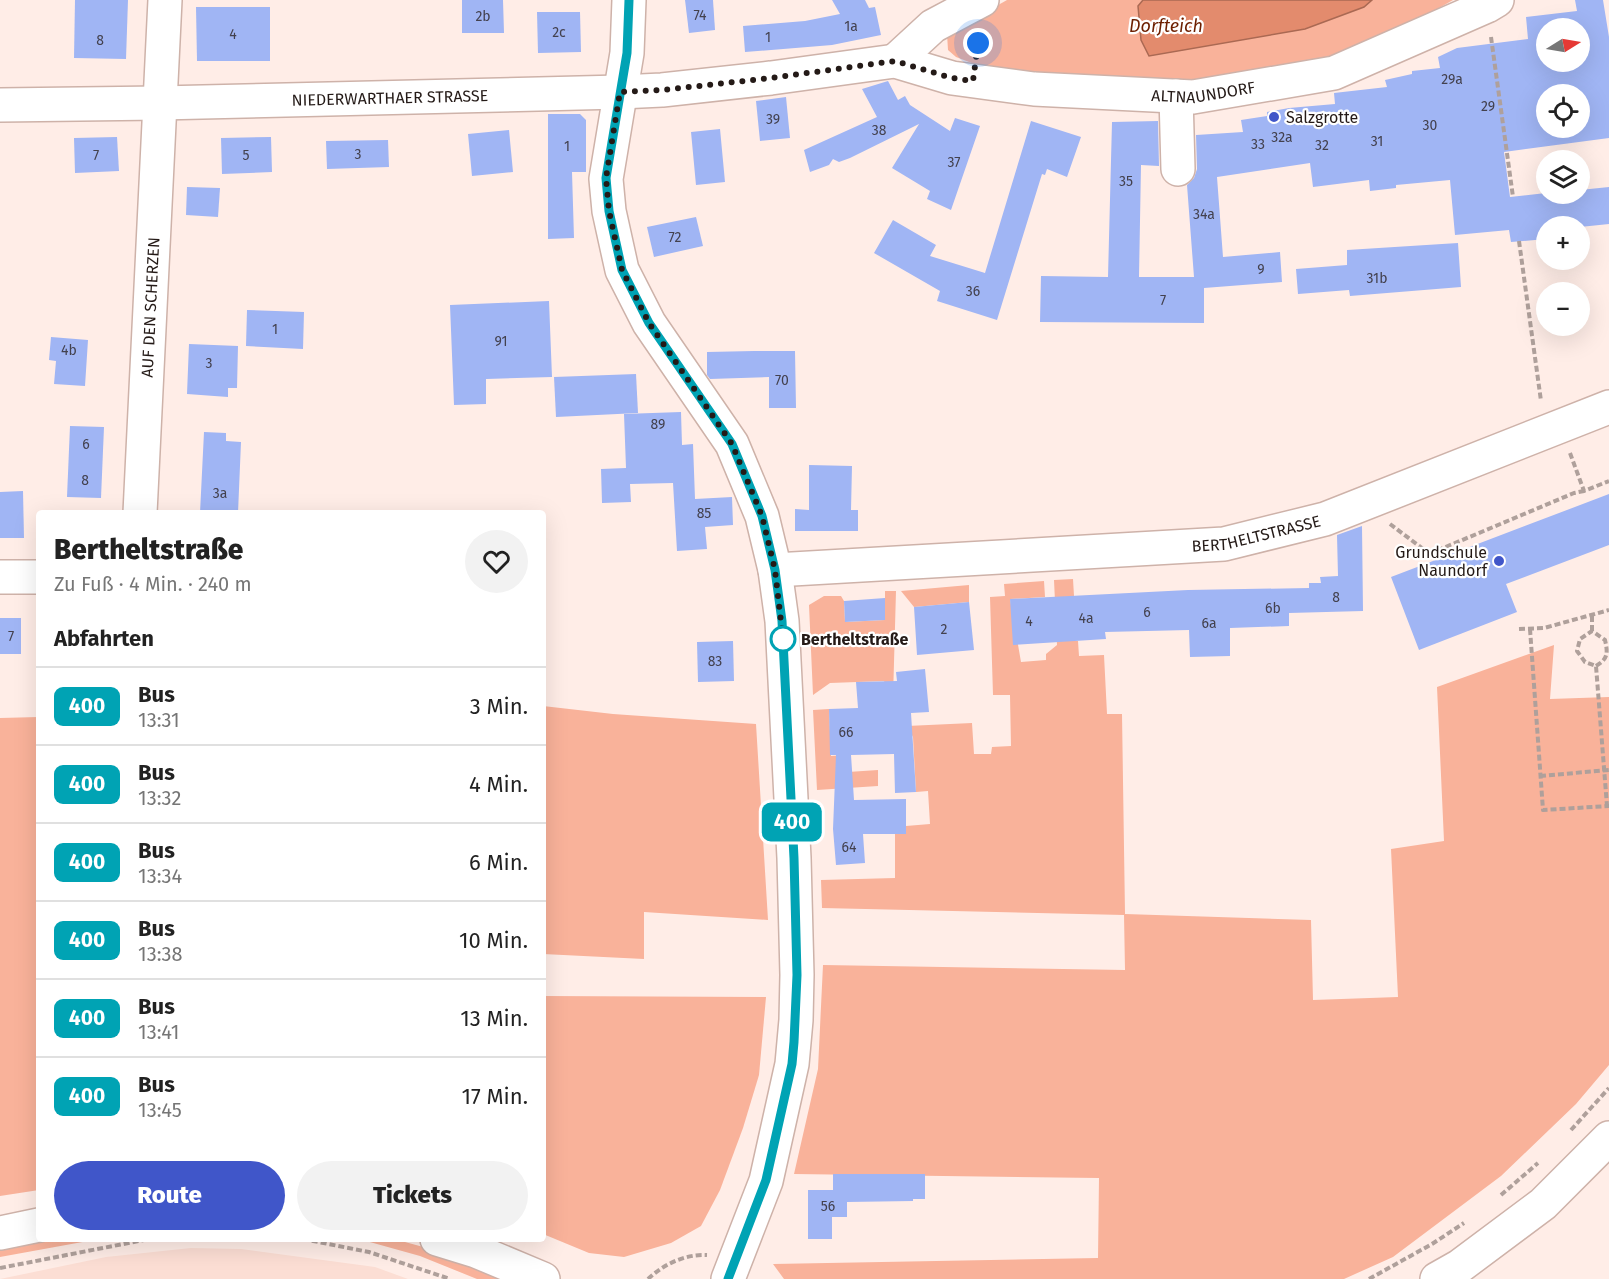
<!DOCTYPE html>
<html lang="de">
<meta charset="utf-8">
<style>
:root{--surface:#fff;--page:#f2f2f2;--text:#222;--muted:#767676;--line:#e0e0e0;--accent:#4056c9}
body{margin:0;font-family:"Fira Sans",sans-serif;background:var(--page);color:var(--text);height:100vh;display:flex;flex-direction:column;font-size:22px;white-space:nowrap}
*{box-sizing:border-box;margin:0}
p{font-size:20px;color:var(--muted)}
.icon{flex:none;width:33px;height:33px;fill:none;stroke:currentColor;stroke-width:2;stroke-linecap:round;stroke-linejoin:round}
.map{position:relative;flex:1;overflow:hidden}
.panel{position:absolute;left:36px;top:510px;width:510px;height:732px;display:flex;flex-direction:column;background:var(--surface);border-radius:6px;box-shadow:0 6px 24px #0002}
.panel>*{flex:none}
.badge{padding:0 12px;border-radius:9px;font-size:21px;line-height:39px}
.needle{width:39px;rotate:79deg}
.controls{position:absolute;left:1536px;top:18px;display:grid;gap:12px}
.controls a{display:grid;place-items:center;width:54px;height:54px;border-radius:50%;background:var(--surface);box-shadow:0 6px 24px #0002;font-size:30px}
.you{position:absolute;width:30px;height:30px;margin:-15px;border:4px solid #fff;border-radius:50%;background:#1a73e8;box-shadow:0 0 0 9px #1a73e833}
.map>.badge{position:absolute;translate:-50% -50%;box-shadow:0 0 0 3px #fff}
h2{padding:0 18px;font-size:22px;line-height:54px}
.round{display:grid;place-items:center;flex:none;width:63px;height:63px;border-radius:32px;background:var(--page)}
.summary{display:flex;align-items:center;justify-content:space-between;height:102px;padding:0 18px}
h1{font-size:28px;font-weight:800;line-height:45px}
.action{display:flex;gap:12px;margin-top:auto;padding:12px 18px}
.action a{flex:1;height:69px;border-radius:36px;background:var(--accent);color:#fff;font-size:24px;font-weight:800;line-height:69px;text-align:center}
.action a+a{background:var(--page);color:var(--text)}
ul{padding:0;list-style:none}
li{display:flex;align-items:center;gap:18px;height:78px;padding:0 18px;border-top:2px solid var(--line)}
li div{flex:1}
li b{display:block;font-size:22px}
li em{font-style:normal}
li .badge{min-width:66px;font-weight:700;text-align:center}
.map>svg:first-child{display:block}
.built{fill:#fcded4}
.green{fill:#f9b29a}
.water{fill:#e38b6d;stroke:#aa6953;stroke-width:1.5}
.building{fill:#a0b5f4;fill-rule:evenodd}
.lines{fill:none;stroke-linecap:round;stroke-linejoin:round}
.minor-casing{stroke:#ceb2a9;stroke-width:36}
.path{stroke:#afa09b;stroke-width:4;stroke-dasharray:6 3;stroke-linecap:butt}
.minor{stroke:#fff;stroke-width:33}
.line-casing{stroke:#fff;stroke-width:14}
.line{stroke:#00a3b4;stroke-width:9}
.walk{stroke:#241a17;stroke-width:6;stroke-dasharray:0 10.8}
.poi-dot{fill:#4056c9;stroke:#fff;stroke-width:2}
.stop-dot{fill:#fff;stroke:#00a3b4;stroke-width:3}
.labels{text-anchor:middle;stroke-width:4.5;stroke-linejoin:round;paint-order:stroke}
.number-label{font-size:14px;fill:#43414e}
.street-label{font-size:16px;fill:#241a17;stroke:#fff}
.poi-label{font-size:16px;fill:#241a17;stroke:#fff;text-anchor:start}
.stop-label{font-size:16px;font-weight:bold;fill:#241a17;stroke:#fff;text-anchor:start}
.water-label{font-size:18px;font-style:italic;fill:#6d1f00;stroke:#fff}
</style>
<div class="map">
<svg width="1609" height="1279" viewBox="0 0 1609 1279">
<rect width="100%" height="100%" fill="#ffede7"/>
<path class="built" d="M191 1248 241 1249 375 1267 408 1279H0L106 1257Z"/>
<g class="green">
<path d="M1007 0H1453L1373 46 1315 64 1206 79H1070L990 70 956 57 948 50 947 34Z"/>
<path d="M1073 579 1074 596 1070 641H1078L1079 656 1104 655 1107 714H1122L1125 914 1311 920 1313 1000 1398 997 1391 849 1444 841 1437 687 1554 645 1550 699 1609 697V1065L1576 1104 1501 1176 1393 1257 1344 1279H784L773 1264 1098 1258 1099 1178 794 1174 818 1069 823 965 1125 970 1124 915 822 908 821 880 895 878V834H906V826L930 824 928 791 916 792 913 737 907 726 972 723 974 754H991L992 747 1011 746 1010 695H993L990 597 1005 596 1004 584 1044 581 1045 597 1010 599 1021 662 1046 660V654L1057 645 1054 580Z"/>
<path d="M969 585V602L914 607 901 591Z"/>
<path d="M885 591H896L893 698 884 681 830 683 813 695 809 605 824 596H841L844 601 845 622 885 620Z"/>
<path d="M543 706 613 714 756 724 768 920 644 912V959L543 954Z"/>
<path d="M829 709 831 756 847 755 848 772 878 770V786L817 790 813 710Z"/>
<path d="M39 717V1190L0 1196V718Z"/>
<path d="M543 996 766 997 759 1075 743 1128 720 1190 701 1226 671 1243 624 1257 589 1253 543 1234Z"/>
<path d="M41 1239H99L0 1257V1247Z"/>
<path d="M359 1239H394L427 1248 507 1279H477L420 1256Z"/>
</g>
<path class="water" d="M1143 0H1372L1364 7 1305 29 1149 56 1141 40 1138 6Z"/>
<g class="building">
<path d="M75 0H128L126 59 74 58Z"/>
<path d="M462 0H503L504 33H462Z"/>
<path d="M685 0H713L715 30 689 33Z"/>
<path d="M832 0H865L869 8 875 7 881 35 832 45 745 52 743 26 805 21 840 14Z"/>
<path d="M1575 0H1603L1609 37V138L1504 152 1510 197 1546 193 1580 194V190L1609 187V224L1580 227 1546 226V239L1511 242 1509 230 1455 235 1450 180 1396 185V188L1370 191 1369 180 1313 187 1310 163 1217 177 1223 257 1280 252 1282 282 1204 288V323L1040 322 1041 276 1108 277 1112 122 1158 121 1159 166 1141 165 1139 277H1194L1187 185 1194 178 1197 169 1196 135 1243 132 1241 120 1267 116V112L1289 108 1335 104 1334 93 1387 87 1385 80 1412 74V71L1440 68 1438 57 1457 48 1528 39 1526 17 1577 11ZM1546 28H1580V62H1546ZM1546 94H1580V128H1546Z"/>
<path d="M196 7H270V61H197Z"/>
<path d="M537 12H580L581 52 538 53Z"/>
<path d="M888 81 898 100 905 96 910 105 950 131 955 118 980 126 951 210 927 199 930 191 892 168 919 124 850 158 839 162 833 159 829 165 810 172 804 150 877 117 862 89Z"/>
<path d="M786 97 790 138 760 141 756 101Z"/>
<path d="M548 114H580L586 120V172H572L574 238 548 239Z"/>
<path d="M1031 121 1081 137 1067 177 1047 169 1045 175 1042 174 997 320 937 301 940 291 874 253 893 220 936 245 930 256 985 273Z"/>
<path d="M720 129 725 182 696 185 691 132Z"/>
<path d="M509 130 513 172 472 176 468 134Z"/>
<path d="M117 137 119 171 75 173 74 138Z"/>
<path d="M271 137 272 172 222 174 221 138Z"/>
<path d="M388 140 389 167 327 169 326 141Z"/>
<path d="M187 187 220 188 218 217 186 215Z"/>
<path d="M696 217 703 246 654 257 647 227Z"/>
<path d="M1458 243 1461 287 1350 296 1349 290 1298 294 1296 269 1347 265V250Z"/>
<path d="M549 301 552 377 486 379V404L454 405 450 305Z"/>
<path d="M247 310 304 312 303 349 246 346Z"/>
<path d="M51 337 88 340 85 386 54 384 56 361 49 360Z"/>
<path d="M189 344 238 346 237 388H228V397L187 394Z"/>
<path d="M754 351H795L796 408H769V377L710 379 707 375V352Z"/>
<path d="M636 374 638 413 556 417 554 377Z"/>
<path d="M681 412 682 445 693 444 695 499 732 497 733 525 705 527 707 549 677 551 673 483 630 484 631 502 602 503 601 469 626 468 624 414Z"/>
<path d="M70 426 104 427 101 498 67 497Z"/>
<path d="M204 432 226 433V441L241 442 238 513H200Z"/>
<path d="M809 465 852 466 851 510H858V531H795V509L809 510Z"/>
<path d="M23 491 24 538H0V492Z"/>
<path d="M1609 494V545L1506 584 1517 612 1419 650 1391 577Z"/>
<path d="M1362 526 1363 611 1289 613V626L1230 628V656L1190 657 1189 630 1105 632 1106 639 1013 645 1010 599 1188 590 1309 588V583H1321L1320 577 1338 576 1337 535Z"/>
<path d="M885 598V620L845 622 844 601Z"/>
<path d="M969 602 974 650 917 655 914 607Z"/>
<rect x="0" y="618" width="21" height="36"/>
<path d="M733 641 734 681 698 682 697 642Z"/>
<path d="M925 669 929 712 911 713 916 792 895 793 894 754 851 755 854 800 906 799V834H863L865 863 836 865 833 829 836 755H830L829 709 858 708 856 682 897 681 896 672Z"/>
<path d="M833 1174H925V1199H913V1201L847 1202V1217H832V1239H808V1190H833Z"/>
</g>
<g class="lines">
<defs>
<g id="minor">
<path d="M629 0 627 53 606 179 609 211 622 270 649 323 732 444 762 516 775 570 782 621 794 858 797 975 796 1020 792 1064 766 1181 728 1279"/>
<path d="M895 61 933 26 982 0"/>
<path d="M1176 96 1178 169"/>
<path id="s1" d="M0 105 160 103 620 92 662 90 771 78 895 61 952 78 1034 89 1193 97 1334 73 1487 6 1497 0"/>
<path id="s2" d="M140 513 165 0"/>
<path id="s3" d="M775 570 1224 544 1325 519 1609 407"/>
<path d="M0 577H39"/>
<path d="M0 1233 39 1225"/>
<path d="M437 1239 476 1251 543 1279"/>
<path d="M1437 1279 1460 1266 1543 1204 1609 1138"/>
</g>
</defs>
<use href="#minor" class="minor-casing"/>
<g class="path">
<path d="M975 37 978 43 976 53"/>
<path d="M1491 37 1513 197"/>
<path d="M1519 241 1541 401"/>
<path d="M1570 453 1584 491 1609 481"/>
<path d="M1390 524 1435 558"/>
<path d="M1429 554 1574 493 1584 491"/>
<path d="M1592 616V631"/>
<path d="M1519 629 1544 628 1609 610"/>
<path d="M1530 629 1543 810 1609 806"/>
<path d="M1596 666C1608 659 1608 653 1605 640L1592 631 1580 639 1577 651 1585 662 1596 666 1607 806"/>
<path d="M1540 776 1609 770"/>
<path d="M1571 1130 1609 1088"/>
<path d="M1501 1195 1538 1163"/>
<path d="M303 1239 369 1252 450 1279"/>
<path d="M0 1268 149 1239"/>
<path d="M648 1279C664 1264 685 1254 707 1255"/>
<path d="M1369 1279 1432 1244 1464 1223"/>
</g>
<use href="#minor" class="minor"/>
</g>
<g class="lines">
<defs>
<path id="line" d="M629 0 627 53 606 178 609 211 622 270 649 323 732 444 762 516 775 570 782 621 794 858 797 975 794 1042 792 1064 766 1180 728 1279"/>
</defs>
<use href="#line" class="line-casing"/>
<use href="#line" class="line"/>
<path class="walk" d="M783 639 775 570 762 516 732 444 649 323 622 270 609 211 606 178 620 92 662 90 771 78 895 61 952 78 973 81 978 43"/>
</g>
<g class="poi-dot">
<circle cx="1274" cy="117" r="6"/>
<circle cx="1499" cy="561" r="6"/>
</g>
<circle class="stop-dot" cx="783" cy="639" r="12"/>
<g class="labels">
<g class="number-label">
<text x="700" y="20">74</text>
<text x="483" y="21">2b</text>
<text x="851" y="31">1a</text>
<text x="559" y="37">2c</text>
<text x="233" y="39">4</text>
<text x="768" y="42">1</text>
<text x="100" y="45">8</text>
<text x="1452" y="84">29a</text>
<text x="1488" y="111">29</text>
<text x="773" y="124">39</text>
<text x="1430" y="130">30</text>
<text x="879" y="135">38</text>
<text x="1282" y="142">32a</text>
<text x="1377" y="146">31</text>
<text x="1258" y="149">33</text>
<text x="1322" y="150">32</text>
<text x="567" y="151">1</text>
<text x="358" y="159">3</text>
<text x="96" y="160">7</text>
<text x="246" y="160">5</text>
<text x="954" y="167">37</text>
<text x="1126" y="186">35</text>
<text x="1204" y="219">34a</text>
<text x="675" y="242">72</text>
<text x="1261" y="274">9</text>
<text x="1377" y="283">31b</text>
<text x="973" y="296">36</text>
<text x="1163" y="305">7</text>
<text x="275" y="334">1</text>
<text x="501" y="346">91</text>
<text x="69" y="355">4b</text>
<text x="209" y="368">3</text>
<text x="782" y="385">70</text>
<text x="658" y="429">89</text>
<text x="86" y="449">6</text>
<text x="85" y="485">8</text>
<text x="220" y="498">3a</text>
<text x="704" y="518">85</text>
<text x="1336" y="602">8</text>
<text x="1273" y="613">6b</text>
<text x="1147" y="617">6</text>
<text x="1086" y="623">4a</text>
<text x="1029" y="626">4</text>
<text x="1209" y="628">6a</text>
<text x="944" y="634">2</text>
<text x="11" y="641">7</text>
<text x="715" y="666">83</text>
<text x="846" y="737">66</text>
<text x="849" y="852">64</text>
<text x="828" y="1211">56</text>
</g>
<g class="street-label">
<text dy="6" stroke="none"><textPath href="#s1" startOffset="1209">ALTNAUNDORF</textPath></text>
<text dy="6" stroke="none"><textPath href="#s1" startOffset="390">NIEDERWARTHAER STRASSE</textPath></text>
<text dy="6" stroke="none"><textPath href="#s2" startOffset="206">AUF DEN SCHERZEN</textPath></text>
<text dy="6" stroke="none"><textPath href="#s3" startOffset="483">BERTHELTSTRASSE</textPath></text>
</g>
<g class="poi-label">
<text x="1286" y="123">Salzgrotte</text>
<text x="1487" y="558" text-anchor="end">Grundschule<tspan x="1487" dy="18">Naundorf</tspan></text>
</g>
<g class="stop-label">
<text x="801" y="645">Bertheltstraße</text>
</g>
<g class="water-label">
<text x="1166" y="32">Dorfteich</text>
</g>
</g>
</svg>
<div class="controls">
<a><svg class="needle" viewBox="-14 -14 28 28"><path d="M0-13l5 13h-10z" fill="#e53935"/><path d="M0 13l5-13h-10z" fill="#767676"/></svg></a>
<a><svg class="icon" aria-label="locate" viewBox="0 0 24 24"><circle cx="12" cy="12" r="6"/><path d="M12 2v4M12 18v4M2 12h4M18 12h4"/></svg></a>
<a><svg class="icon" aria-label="layers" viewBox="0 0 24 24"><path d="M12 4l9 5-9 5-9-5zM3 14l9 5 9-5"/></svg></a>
<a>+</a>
<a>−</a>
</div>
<div class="you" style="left:978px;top:43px"></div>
<b class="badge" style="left:792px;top:822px;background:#00a3b4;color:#fff">400</b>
<section class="panel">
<div class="summary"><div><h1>Bertheltstraße</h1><p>Zu Fuß · 4 Min. · 240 m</p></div><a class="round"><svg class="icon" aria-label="heart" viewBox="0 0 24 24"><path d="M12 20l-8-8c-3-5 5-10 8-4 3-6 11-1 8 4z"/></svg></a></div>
<h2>Abfahrten</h2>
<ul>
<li><span class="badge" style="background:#00a3b4;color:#fff">400</span><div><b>Bus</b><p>13:31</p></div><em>3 Min.</em></li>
<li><span class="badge" style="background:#00a3b4;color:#fff">400</span><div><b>Bus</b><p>13:32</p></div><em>4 Min.</em></li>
<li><span class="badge" style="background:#00a3b4;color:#fff">400</span><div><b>Bus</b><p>13:34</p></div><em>6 Min.</em></li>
<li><span class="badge" style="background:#00a3b4;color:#fff">400</span><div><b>Bus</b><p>13:38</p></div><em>10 Min.</em></li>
<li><span class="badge" style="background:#00a3b4;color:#fff">400</span><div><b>Bus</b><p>13:41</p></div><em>13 Min.</em></li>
<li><span class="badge" style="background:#00a3b4;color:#fff">400</span><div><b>Bus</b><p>13:45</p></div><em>17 Min.</em></li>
</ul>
<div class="action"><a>Route</a><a>Tickets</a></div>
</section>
</div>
